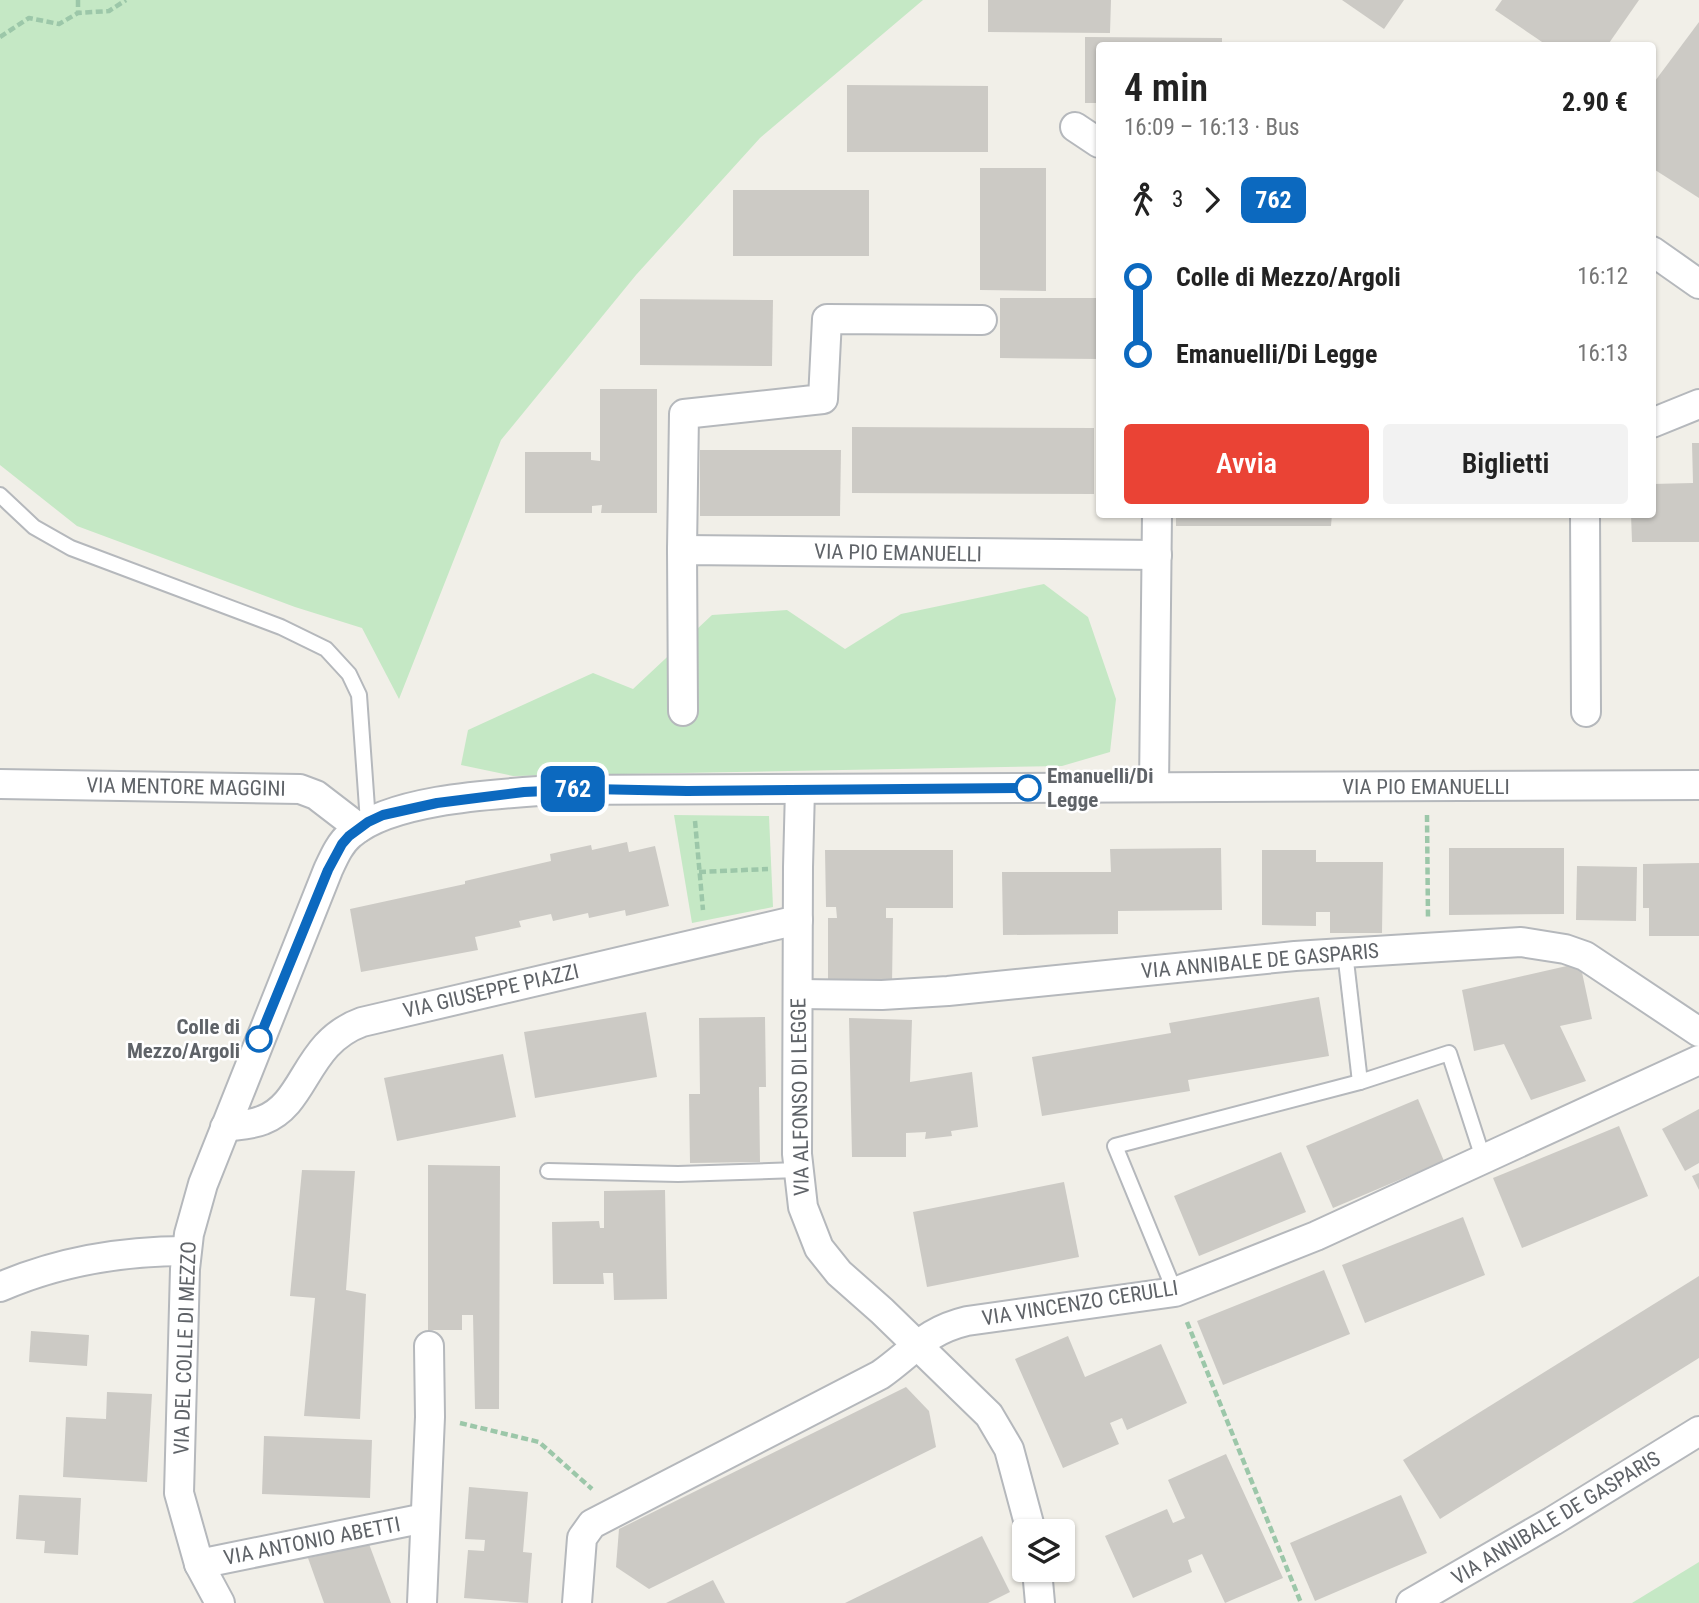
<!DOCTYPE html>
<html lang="it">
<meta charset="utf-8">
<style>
:root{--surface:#fff;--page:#f2f2f2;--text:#222;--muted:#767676;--accent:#ea4335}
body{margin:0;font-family:"Roboto Condensed",sans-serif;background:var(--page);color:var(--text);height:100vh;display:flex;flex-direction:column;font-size:26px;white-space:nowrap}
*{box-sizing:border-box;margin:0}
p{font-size:23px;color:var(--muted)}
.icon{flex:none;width:38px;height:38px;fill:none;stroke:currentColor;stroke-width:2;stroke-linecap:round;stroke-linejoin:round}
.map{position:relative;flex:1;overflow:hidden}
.drawer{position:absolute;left:1096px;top:42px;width:560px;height:476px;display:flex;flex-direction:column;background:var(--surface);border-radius:7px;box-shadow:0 2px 5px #0004}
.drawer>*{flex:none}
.badge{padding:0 14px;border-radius:10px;font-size:24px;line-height:46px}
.controls{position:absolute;left:1012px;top:1519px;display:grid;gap:14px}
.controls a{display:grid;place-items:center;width:63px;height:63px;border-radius:7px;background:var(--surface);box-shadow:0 2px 5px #0004;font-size:35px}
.map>.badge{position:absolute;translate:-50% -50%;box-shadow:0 0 0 4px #fff}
.legs{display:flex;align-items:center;gap:10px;height:77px;padding:0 28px;font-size:23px}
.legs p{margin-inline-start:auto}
.headline{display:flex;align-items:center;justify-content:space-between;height:119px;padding:0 28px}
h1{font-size:38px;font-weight:600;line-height:52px}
.primary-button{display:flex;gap:14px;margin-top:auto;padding:14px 28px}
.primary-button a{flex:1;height:80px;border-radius:7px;background:var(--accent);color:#fff;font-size:28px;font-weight:600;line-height:80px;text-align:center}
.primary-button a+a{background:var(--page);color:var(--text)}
ul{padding:0 28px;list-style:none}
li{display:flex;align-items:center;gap:24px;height:77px;font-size:26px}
li i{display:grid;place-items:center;width:10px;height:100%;margin:0 9px;background:currentColor}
li i::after{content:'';width:18px;height:18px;margin:-9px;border:5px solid;border-radius:50%;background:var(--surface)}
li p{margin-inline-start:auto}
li:first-child i{background:linear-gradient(#0000 50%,currentColor 0)}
li:last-child i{background:linear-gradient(currentColor 50%,#0000 0)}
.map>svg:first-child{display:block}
.green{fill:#c5e8c5}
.building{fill:#cccac5}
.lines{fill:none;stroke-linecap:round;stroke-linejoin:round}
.lane-casing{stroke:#b5b8bc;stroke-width:18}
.street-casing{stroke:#b5b8bc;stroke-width:32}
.path{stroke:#9cc7a9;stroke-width:4.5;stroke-dasharray:7 3.5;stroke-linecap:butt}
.lane{stroke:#fff;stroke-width:14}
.street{stroke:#fff;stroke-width:28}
.line-1-casing{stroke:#fff;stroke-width:16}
.line-1{stroke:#0c69bf;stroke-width:10}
.stop-1-dot{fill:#fff;stroke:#0c69bf;stroke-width:3.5}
.labels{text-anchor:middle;stroke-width:5;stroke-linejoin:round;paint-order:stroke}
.street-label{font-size:21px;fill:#5f6368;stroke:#fff}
.stop-label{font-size:21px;font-weight:bold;fill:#5f6368;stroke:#fff;text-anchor:start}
</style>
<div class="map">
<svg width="1699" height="1603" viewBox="0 0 1699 1603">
<rect width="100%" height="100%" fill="#f1efe8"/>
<g class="green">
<path d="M0 0H923L760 138 636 275 501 440 399 699 362 628 295 607 77 526 0 465Z"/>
<path d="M1044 584 1088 617 1116 699 1110 752 1062 766 513 776 461 765 468 730 593 673 633 689 712 615 787 610 845 649 901 614Z"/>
<path d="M674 815 769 816 773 907 692 923Z"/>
<path d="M1699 1562V1603H1632Z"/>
</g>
<g class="building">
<path d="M988 0H1111L1110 33 988 32Z"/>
<path d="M1342 0H1404L1384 29Z"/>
<path d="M1502 0H1639L1607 46H1548L1495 10Z"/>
<path d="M1699 22V198L1652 168V85Z"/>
<path d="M1085 37 1222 38V46H1099V103H1085Z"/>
<path d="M847 85 988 86V152H847Z"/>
<path d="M980 168H1046V291L980 290Z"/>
<rect x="733" y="190" width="136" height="66"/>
<path d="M1000 298H1099V359L1000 358Z"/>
<path d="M640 299 773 300 772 366 640 365Z"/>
<path d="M600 389H657V513H601L602 505 592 506V513H525V452H591V460L600 461Z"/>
<path d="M852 427 1094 428V494L852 493Z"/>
<path d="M1692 443H1699V542H1632L1631 514H1652V484L1693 483Z"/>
<path d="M700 450H841L840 516H700Z"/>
<path d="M1176 514H1332L1331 526H1176Z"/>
<path d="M627 842 629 852 655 846 669 906 626 916 625 910 589 918 588 913 553 921 551 914 519 921 521 927 475 937 478 950 361 972 350 909 465 884V881L551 861 550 854 591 845 592 850Z"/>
<path d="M1221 848 1222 910 1118 911V934L1003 935 1002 872H1111L1110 849Z"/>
<path d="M1449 848H1564V914L1449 915Z"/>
<path d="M825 850H953V908H886V918H893L892 984H828V918H837L836 907H826Z"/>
<path d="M1262 850H1316V862H1383L1382 933H1330V912H1316V926L1262 925Z"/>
<path d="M1699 863V936H1649V908H1643V864Z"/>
<path d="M1577 866 1637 867 1636 921 1576 920Z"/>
<path d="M1580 963 1592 1019 1560 1026 1586 1081 1531 1100 1504 1044 1474 1051 1462 990Z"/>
<path d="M1319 997 1329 1056 1188 1080 1190 1091 1042 1116 1032 1057 1171 1033 1169 1023Z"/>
<path d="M646 1012 657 1077 535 1098 524 1032Z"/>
<path d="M765 1017 766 1087H759L760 1162 690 1163 689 1094H700L699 1018Z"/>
<path d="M849 1018 912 1020 910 1082 972 1072 978 1127 951 1131 952 1136 925 1139 926 1132 906 1133V1157H852Z"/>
<path d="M503 1054 516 1117 397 1141 384 1078Z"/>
<path d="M1418 1099 1444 1161 1333 1208 1306 1146Z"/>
<path d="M1699 1109V1163L1685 1171 1662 1129Z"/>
<path d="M1619 1126 1648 1196 1522 1248 1493 1178Z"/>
<path d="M1281 1152 1306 1212 1199 1256 1174 1196Z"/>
<path d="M428 1165 500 1166 499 1409H475L473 1315H462V1330H428Z"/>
<path d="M302 1170 355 1171 346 1290 366 1294 360 1419 304 1416 315 1298 290 1296Z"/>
<path d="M1699 1173V1190L1692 1176Z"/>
<path d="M1064 1182 1079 1257 927 1287 913 1212Z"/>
<path d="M665 1190 667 1299 614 1300 613 1273H603L604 1284H553L552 1222 599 1221 600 1228H604V1191Z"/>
<path d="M1463 1217 1485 1275 1365 1323 1342 1265Z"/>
<path d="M1324 1270 1350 1334 1223 1385 1197 1321Z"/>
<path d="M1699 1276V1358L1440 1519 1403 1460Z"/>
<path d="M31 1331 89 1335 87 1366 29 1362Z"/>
<path d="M1068 1336 1085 1377 1161 1344 1187 1403 1127 1430 1122 1418 1110 1423 1119 1444 1063 1468 1015 1359Z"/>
<path d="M906 1387 929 1411 936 1447 649 1589 616 1567 619 1529Z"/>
<path d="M107 1392 152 1394 147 1482 63 1477 66 1417 106 1419Z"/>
<path d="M264 1436 372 1440 370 1498 262 1494Z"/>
<path d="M1226 1454 1283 1578 1225 1603 1202 1554 1188 1560 1192 1572 1133 1598 1105 1536 1167 1509 1173 1523 1185 1518 1168 1480Z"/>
<path d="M469 1487 528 1492 523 1552 532 1553 528 1603 464 1598 468 1550 484 1551 485 1540 465 1539Z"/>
<path d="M19 1495 81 1498 78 1555 44 1553 45 1541 16 1539Z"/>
<path d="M1401 1495 1427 1553 1315 1601 1290 1543Z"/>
<path d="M982 1536 1010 1592 988 1603H845Z"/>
<path d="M369 1544 391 1603H324L308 1558Z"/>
<path d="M713 1580 725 1603H666Z"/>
</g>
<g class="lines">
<defs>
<g id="lane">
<path d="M0 495 34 527 71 548 281 627 326 649 349 674 359 695 368 822"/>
<path d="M1345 952 1360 1082"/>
<path d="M548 1171 678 1174 798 1170"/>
<path d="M1175 1292 1115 1146 1360 1082 1449 1053 1483 1158"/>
</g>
<g id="street">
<path d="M1075 127 1099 143"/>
<path d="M1652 251 1699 284"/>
<path d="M1652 423 1699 404"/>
<path d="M1585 514 1586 712"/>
<path d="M682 550 684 414 823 399 827 319 982 320"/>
<path d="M683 711 682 550 1157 555"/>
<path d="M0 784 300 789 316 795 359 828"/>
<path d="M1154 787 1157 514"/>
<path d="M800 789 798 867 797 1154 803 1207 819 1248 839 1273 882 1311 989 1415 1009 1449 1031 1531"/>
<path d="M798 994 882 995 948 991 1295 956 1521 942 1565 949 1585 956 1699 1032"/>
<path d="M225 1127C238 1125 251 1125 263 1120 307 1103 304 1043 362 1022L798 920"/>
<path d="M0 1287C60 1261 121 1251 186 1251"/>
<path d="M199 1564 425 1518"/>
<path d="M1037 1570 1040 1603"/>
<path d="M220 1603 199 1564 179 1493 185 1269 189 1234 203 1184 328 870C334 857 340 843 351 834 393 798 499 794 554 790L1699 785"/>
<path d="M422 1603 430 1417 429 1346"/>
<path d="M577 1603 582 1538 592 1524 880 1375C913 1352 925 1331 967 1321L1175 1292 1316 1236 1699 1060"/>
<path d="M1411 1603 1553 1521 1699 1431"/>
</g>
</defs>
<use href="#lane" class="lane-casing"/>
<use href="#street" class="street-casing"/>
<g class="path">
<path d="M78 0V13"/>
<path d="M0 37 29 18 59 24 78 13 109 11 126 0"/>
<path d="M1427 815 1428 919"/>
<path d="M695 821 703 910"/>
<path d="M699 872 768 869"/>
<path d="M1187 1322 1301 1603"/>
<path d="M460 1423 539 1442 592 1489"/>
</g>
<use href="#lane" class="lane"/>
<use href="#street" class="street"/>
</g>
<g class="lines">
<defs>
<path id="line-1" d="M259 1039 328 870 342 844 349 836 368 822 383 815 437 803 524 792 590 789 687 791 1028 788"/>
</defs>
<use href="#line-1" class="line-1-casing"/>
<use href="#line-1" class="line-1"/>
</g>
<g class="stop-1-dot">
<circle cx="1028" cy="788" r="12"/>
<circle cx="259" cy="1039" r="12"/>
</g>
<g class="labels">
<g class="street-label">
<text transform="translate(898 553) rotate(1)" y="7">VIA PIO EMANUELLI</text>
<text transform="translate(186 787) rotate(1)" y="7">VIA MENTORE MAGGINI</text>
<text x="1426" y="794">VIA PIO EMANUELLI</text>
<text transform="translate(1260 961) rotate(-5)" y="7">VIA ANNIBALE DE GASPARIS</text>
<text transform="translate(491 991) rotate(-13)" y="7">VIA GIUSEPPE PIAZZI</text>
<text transform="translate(800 1097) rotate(-91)" y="7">VIA ALFONSO DI LEGGE</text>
<text transform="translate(1080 1303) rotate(-9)" y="7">VIA VINCENZO CERULLI</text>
<text transform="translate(185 1348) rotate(-88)" y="7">VIA DEL COLLE DI MEZZO</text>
<text transform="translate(1556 1518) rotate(-31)" y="7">VIA ANNIBALE DE GASPARIS</text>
<text transform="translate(312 1541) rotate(-11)" y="7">VIA ANTONIO ABETTI</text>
</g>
<g class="stop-label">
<text x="1047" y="783">Emanuelli/Di<tspan x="1047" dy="24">Legge</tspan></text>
<text x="240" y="1034" text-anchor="end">Colle di<tspan x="240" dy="24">Mezzo/Argoli</tspan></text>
</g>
</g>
</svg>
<div class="controls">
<a><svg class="icon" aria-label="layers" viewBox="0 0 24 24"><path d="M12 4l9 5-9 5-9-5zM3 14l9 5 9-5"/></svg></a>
</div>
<b class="badge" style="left:573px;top:789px;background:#0c69bf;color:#fff">762</b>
<section class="drawer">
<div class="headline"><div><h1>4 min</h1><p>16:09 – 16:13 · Bus</p></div><b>2.90 €</b></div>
<div class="legs"><svg class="icon" aria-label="walk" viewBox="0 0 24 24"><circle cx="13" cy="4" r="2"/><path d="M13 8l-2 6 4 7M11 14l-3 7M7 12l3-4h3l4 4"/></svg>3<svg class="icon" aria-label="forward" viewBox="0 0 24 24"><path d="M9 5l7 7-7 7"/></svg><b class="badge" style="background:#0c69bf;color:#fff">762</b></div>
<ul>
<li><i style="color:#0c69bf"></i><b>Colle di Mezzo/Argoli</b><p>16:12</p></li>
<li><i style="color:#0c69bf"></i><b>Emanuelli/Di Legge</b><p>16:13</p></li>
</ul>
<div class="primary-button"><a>Avvia</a><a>Biglietti</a></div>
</section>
</div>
